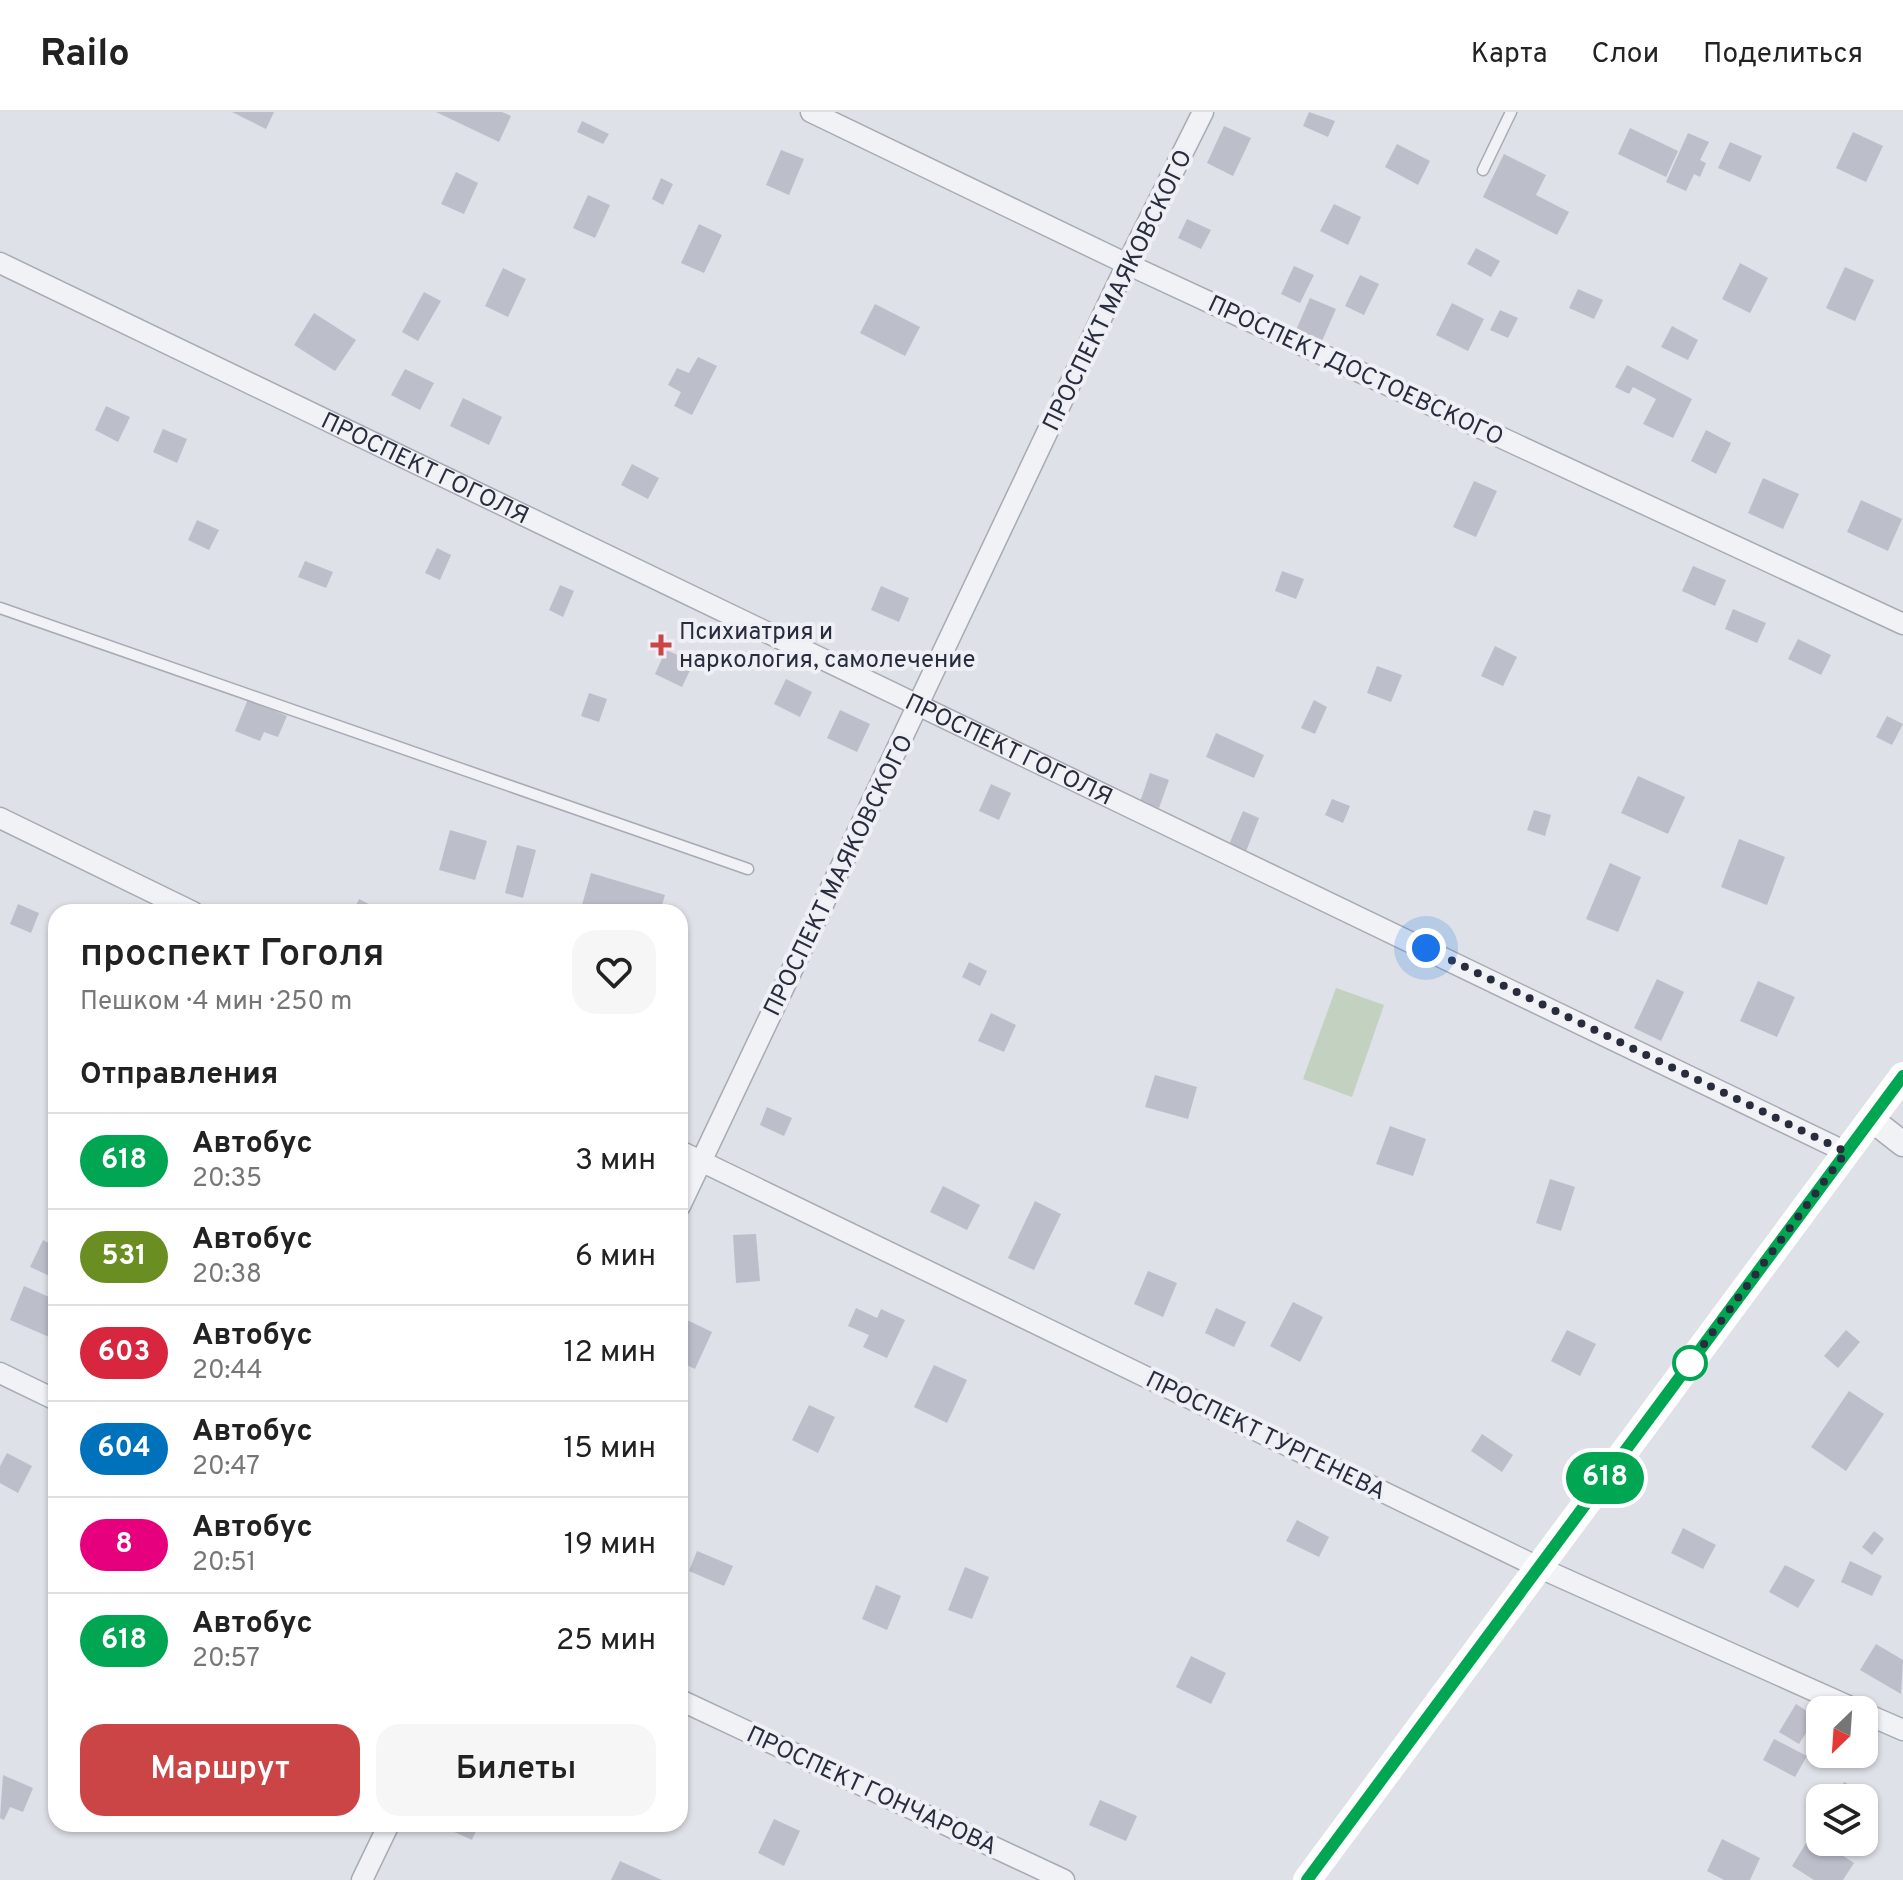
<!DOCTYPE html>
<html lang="ru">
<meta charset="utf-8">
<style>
:root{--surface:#fff;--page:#f6f6f6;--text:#222;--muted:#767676;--line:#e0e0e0;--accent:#cb4547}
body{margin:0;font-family:Overpass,sans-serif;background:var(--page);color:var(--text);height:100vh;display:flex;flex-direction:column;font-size:30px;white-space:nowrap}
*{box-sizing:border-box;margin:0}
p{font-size:26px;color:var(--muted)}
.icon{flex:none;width:44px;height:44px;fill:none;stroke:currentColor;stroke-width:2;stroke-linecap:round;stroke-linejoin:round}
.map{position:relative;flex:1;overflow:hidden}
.panel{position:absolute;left:48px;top:792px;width:640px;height:928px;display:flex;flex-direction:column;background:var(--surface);border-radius:24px;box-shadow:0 2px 6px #0004}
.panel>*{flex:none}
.badge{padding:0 16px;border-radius:26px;font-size:28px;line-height:52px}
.needle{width:52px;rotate:205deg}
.tools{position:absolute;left:1806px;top:1584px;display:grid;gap:16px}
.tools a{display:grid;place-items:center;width:72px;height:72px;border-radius:16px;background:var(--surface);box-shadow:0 2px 6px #0004;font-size:40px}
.you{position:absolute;width:40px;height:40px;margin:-20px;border:6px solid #fff;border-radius:50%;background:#1a73e8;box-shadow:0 0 0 12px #1a73e833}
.map>.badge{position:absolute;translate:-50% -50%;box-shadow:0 0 0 4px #fff}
h2{padding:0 32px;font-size:30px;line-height:72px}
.round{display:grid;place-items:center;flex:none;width:84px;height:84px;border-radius:24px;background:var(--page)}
.headline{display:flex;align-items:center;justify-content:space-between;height:136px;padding:0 32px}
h1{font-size:38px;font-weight:600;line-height:60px}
.button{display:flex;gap:16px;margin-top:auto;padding:16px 32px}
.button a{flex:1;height:92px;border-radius:24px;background:var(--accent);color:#fff;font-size:32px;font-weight:600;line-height:92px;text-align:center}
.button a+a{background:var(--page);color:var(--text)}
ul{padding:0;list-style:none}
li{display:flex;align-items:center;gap:24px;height:96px;padding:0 32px;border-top:2px solid var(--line)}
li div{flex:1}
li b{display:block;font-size:30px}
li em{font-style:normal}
li .badge{min-width:88px;font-weight:700;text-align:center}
header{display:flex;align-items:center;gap:48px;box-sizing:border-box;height:112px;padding:0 40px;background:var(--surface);border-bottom:2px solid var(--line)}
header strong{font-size:38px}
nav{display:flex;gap:44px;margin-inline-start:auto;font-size:28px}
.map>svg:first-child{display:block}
.green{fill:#c2d1c0}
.building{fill:#bcbfca}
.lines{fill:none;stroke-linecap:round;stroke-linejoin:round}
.service-casing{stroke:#a7abb4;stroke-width:13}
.minor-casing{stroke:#a7abb4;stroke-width:23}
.tertiary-casing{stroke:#a7abb4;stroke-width:27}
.service{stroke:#f1f2f6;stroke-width:10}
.minor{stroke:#f1f2f6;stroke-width:20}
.tertiary{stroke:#f1f2f6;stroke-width:24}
.secondary{stroke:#fff;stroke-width:28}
.line-casing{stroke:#fff;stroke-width:18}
.line{stroke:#00a651;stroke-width:12}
.walk{stroke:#282d3e;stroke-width:8;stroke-dasharray:0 14.4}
.poi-dot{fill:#cb4547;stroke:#eef0f5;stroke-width:3}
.stop-dot{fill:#fff;stroke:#00a651;stroke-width:4}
.labels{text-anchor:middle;stroke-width:8;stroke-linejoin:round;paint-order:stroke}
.street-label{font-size:24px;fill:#282d3e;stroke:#eef0f5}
.poi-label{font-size:24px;fill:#282d3e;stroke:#eef0f5;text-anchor:start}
</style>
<header>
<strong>Railo</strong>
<nav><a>Карта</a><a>Слои</a><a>Поделиться</a></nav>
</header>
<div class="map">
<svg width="1903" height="1768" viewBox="0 0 1903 1768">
<rect width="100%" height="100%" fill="#dee1e7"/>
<path class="green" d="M1336 876 1384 893 1352 985 1303 967Z"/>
<g class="building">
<path d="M232 0H274L266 17Z"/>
<path d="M436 0H502L511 4 499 30Z"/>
<path d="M1309 0 1335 9 1328 25 1303 14Z"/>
<path d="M582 9 609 22 603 32 577 20Z"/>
<path d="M1224 14 1251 26 1233 64 1207 51Z"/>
<path d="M1630 16 1678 39 1666 65 1618 42Z"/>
<path d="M1853 20 1883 34 1866 70 1836 56Z"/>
<path d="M1688 21 1709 30 1700 48 1706 51 1700 65 1694 62 1686 79 1666 70Z"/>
<path d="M1730 30 1762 44 1750 70 1718 56Z"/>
<path d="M1397 32 1430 49 1418 73 1385 55Z"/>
<path d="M781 38 804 47 789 83 766 73Z"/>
<path d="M1504 42 1546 63 1536 83 1569 100 1557 123 1483 85Z"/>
<path d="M456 60 478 71 464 102 441 92Z"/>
<path d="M661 66 673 72 663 93 652 87Z"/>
<path d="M588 83 610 93 595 126 573 116Z"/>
<path d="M1334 92 1361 105 1348 133 1320 119Z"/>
<path d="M1187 107 1211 118 1201 137 1178 126Z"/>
<path d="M699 112 722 123 704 161 681 151Z"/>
<path d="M1476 136 1500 149 1491 165 1467 152Z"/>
<path d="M1740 151 1768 166 1750 201 1722 187Z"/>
<path d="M1294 154 1314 163 1300 191 1281 182Z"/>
<path d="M1845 155 1874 168 1855 209 1826 196Z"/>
<path d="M503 156 526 167 508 205 485 194Z"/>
<path d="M1360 163 1379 172 1364 203 1345 194Z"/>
<path d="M1578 177 1603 188 1594 207 1569 196Z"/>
<path d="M424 180 441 189 418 229 402 220Z"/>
<path d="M1310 186 1336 197 1322 229 1296 218Z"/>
<path d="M1452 191 1484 207 1468 239 1436 223Z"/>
<path d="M875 192 920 215 905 244 860 221Z"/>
<path d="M1500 198 1518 206 1508 226 1490 218Z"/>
<path d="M314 201 356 228 335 259 294 233Z"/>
<path d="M1672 214 1698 228 1688 248 1661 235Z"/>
<path d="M698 245 717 254 692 303 674 294 681 280 668 273 677 256 689 261Z"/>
<path d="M1627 253 1692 287 1673 326 1643 312 1656 287 1633 275 1629 282 1615 275Z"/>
<path d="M405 257 434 271 420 298 391 283Z"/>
<path d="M463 286 502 305 489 333 450 314Z"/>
<path d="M106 294 130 305 118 330 95 318Z"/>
<path d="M163 317 187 327 177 351 153 340Z"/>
<path d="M1706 318 1731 331 1716 362 1691 349Z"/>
<path d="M632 352 659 366 648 387 621 373Z"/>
<path d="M1763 366 1799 382 1783 417 1748 401Z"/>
<path d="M1474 369 1497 379 1476 425 1453 415Z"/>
<path d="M1861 388 1902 407 1888 439 1847 420Z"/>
<path d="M197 408 219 418 209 438 188 428Z"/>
<path d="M437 436 451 443 440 468 425 461Z"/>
<path d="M305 449 333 460 326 476 298 465Z"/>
<path d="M1693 454 1726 468 1715 494 1682 479Z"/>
<path d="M1282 459 1304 467 1296 487 1275 479Z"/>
<path d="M560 473 574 479 563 505 549 498Z"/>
<path d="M881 474 909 486 899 510 871 498Z"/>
<path d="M1733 497 1766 511 1757 531 1725 517Z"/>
<path d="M1798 527 1831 543 1821 563 1788 547Z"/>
<path d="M1495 534 1517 545 1503 574 1481 564Z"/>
<path d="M666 538 694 550 682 575 655 562Z"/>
<path d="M1377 554 1402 563 1391 590 1367 581Z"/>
<path d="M786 567 812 580 800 605 774 592Z"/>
<path d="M589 581 607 587 599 610 581 604Z"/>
<path d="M248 587 287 604 278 625 264 620 260 629 235 619Z"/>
<path d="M1314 588 1327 595 1315 622 1301 616Z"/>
<path d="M840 598 870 612 857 640 827 626Z"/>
<path d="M1887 604 1903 612 1892 633 1876 625Z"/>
<path d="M1216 621 1264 643 1254 666 1206 645Z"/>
<path d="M1150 661 1169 668 1159 696 1140 690Z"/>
<path d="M1638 664 1685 685 1668 722 1621 701Z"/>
<path d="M991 672 1011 681 999 708 979 699Z"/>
<path d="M1332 687 1350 694 1343 711 1325 703Z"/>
<path d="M1534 698 1551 703 1545 724 1527 718Z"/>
<path d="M1243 699 1259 706 1245 742 1228 735Z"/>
<path d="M450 718 487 729 475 768 439 758Z"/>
<path d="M1739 727 1785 745 1767 793 1721 775Z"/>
<path d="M517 733 536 738 523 786 505 781Z"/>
<path d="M1610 751 1641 765 1618 820 1586 807Z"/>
<path d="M591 761 665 783 660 800H580Z"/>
<path d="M359 787 384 800H353Z"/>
<path d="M18 792 39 801 31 821 10 812Z"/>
<path d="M969 850 987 859 980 874 962 865Z"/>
<path d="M1657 867 1684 880 1661 929 1634 916Z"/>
<path d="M1758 869 1795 885 1777 925 1740 909Z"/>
<path d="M991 901 1016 913 1004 940 978 929Z"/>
<path d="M1155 963 1197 975 1188 1007 1145 995Z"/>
<path d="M767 995 792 1006 784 1024 760 1013Z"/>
<path d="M1390 1014 1426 1027 1413 1064 1376 1052Z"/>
<path d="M1550 1067 1575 1075 1561 1119 1536 1111Z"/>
<path d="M943 1074 980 1093 967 1118 930 1100Z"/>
<path d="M1035 1089 1061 1102 1034 1158 1008 1146Z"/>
<path d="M756 1122 760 1169 736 1171 733 1123Z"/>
<path d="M43 1128 56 1135V1156L52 1165 30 1155Z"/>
<path d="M1148 1159 1177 1171 1163 1205 1134 1192Z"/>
<path d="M24 1174 56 1188V1228L10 1208Z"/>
<path d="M1293 1190 1323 1205 1300 1250 1270 1234Z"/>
<path d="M856 1196 877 1206 881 1197 905 1208 887 1246 863 1235 869 1223 848 1214Z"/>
<path d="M1216 1196 1246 1210 1234 1235 1205 1221Z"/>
<path d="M685 1207 712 1220 695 1257 680 1250V1217Z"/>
<path d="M1567 1218 1596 1232 1580 1264 1551 1249Z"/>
<path d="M1846 1218 1860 1230 1838 1256 1824 1244Z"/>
<path d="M934 1253 967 1268 947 1311 914 1295Z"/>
<path d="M1849 1279 1884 1302 1846 1359 1811 1335Z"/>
<path d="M809 1293 835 1305 818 1341 792 1328Z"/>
<path d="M1482 1322 1513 1343 1502 1360 1471 1339Z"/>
<path d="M7 1341 32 1354 18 1381 0 1371V1354Z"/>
<path d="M1297 1408 1329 1425 1319 1445 1286 1429Z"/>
<path d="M1683 1416 1716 1433 1703 1457 1671 1441Z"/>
<path d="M1874 1419 1884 1427 1872 1443 1862 1435Z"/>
<path d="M697 1439 733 1454 724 1474 689 1459Z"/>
<path d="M1850 1449 1882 1464 1872 1484 1841 1470Z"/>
<path d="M1785 1453 1815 1468 1798 1496 1769 1480Z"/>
<path d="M965 1455 989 1465 972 1507 948 1498Z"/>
<path d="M876 1473 901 1484 887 1518 862 1507Z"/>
<path d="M1876 1532 1903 1548 1901 1582 1860 1558Z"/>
<path d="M1191 1544 1226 1561 1211 1592 1176 1575Z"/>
<path d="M1796 1592 1816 1605 1799 1632 1779 1620Z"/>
<path d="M1774 1627 1807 1644 1795 1665 1763 1648Z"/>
<path d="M3 1663 33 1676 23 1700 10 1695 4 1708 0 1706Z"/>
<path d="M1844 1670 1877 1688 1864 1712V1686H1836Z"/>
<path d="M1100 1688 1137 1704 1126 1729 1089 1713Z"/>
<path d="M774 1707 800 1719 784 1754 758 1741Z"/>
<path d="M437 1712H479L472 1728Z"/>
<path d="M1811 1723 1854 1751 1843 1768H1814L1792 1754Z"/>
<path d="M1722 1727 1760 1746 1750 1768H1724L1707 1759Z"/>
<path d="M620 1749 662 1768H611Z"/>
</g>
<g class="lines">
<defs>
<g id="service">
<path d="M1483 58 1511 0"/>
<path d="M0 496 748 757"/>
</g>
<g id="minor">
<path d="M811 0 1127 152 1903 512"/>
<path id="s1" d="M0 151 1846 1040"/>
<path d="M0 706 193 800"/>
<path d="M680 1039 1538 1455 1857 1598"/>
<path d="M680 1094 1127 152 1203 0"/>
<path d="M0 1261 56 1288"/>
<path d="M680 1588 1064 1768"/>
<path d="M1864 1601 1903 1618"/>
<path d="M362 1768 389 1712"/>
</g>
<path id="tertiary" d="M1871 1007 1903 1032"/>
</defs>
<use href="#service" class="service-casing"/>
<use href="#minor" class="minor-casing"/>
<use href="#tertiary" class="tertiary-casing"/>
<use href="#service" class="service"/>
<use href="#minor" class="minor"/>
<use href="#tertiary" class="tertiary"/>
<path class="secondary" d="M1307 1768 1903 964"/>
</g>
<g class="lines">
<defs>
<path id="line" d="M1307 1768 1903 964"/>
</defs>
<use href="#line" class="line-casing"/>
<use href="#line" class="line"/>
<path class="walk" d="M1426 836 1846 1040 1690 1251"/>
</g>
<path class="poi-dot" d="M657 521h8v8h8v8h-8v8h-8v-8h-8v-8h8z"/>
<circle class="stop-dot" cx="1690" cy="1251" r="16"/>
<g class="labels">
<g class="street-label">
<text transform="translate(1117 178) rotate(-64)" y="8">ПРОСПЕКТ МАЯКОВСКОГО</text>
<text transform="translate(1356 258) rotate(25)" y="8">ПРОСПЕКТ ДОСТОЕВСКОГО</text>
<text dy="8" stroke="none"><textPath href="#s1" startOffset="472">ПРОСПЕКТ ГОГОЛЯ</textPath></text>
<text dy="8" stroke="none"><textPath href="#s1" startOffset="1120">ПРОСПЕКТ ГОГОЛЯ</textPath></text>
<text transform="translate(838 763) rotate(-64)" y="8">ПРОСПЕКТ МАЯКОВСКОГО</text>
<text transform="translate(1266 1323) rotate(26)" y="8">ПРОСПЕКТ ТУРГЕНЕВА</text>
<text transform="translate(872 1678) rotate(25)" y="8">ПРОСПЕКТ ГОНЧАРОВА</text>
</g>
<g class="poi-label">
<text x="679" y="527">Психиатрия и<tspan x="679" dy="28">наркология, самолечение</tspan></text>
</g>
</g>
</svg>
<div class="tools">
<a><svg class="needle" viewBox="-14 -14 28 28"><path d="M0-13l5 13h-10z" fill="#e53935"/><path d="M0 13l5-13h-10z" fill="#767676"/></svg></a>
<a><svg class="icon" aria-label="layers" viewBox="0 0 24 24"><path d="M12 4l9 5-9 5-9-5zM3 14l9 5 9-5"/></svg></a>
</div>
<div class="you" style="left:1426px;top:836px"></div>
<b class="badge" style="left:1605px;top:1366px;background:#00a651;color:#fff">618</b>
<section class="panel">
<div class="headline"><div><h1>проспект Гоголя</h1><p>Пешком · 4 мин · 250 m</p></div><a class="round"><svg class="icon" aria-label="heart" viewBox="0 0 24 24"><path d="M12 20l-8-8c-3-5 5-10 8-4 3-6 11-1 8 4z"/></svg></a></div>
<h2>Отправления</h2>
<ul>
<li><span class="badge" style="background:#00a651;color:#fff">618</span><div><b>Автобус</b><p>20:35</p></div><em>3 мин</em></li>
<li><span class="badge" style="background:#6b8e23;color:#fff">531</span><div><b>Автобус</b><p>20:38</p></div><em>6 мин</em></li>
<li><span class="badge" style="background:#d7263d;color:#fff">603</span><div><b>Автобус</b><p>20:44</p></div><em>12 мин</em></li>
<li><span class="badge" style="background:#0072bc;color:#fff">604</span><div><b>Автобус</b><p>20:47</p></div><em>15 мин</em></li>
<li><span class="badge" style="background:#e6007e;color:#fff">8</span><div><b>Автобус</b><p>20:51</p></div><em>19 мин</em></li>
<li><span class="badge" style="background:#00a651;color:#fff">618</span><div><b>Автобус</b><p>20:57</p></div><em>25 мин</em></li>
</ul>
<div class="button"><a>Маршрут</a><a>Билеты</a></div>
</section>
</div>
